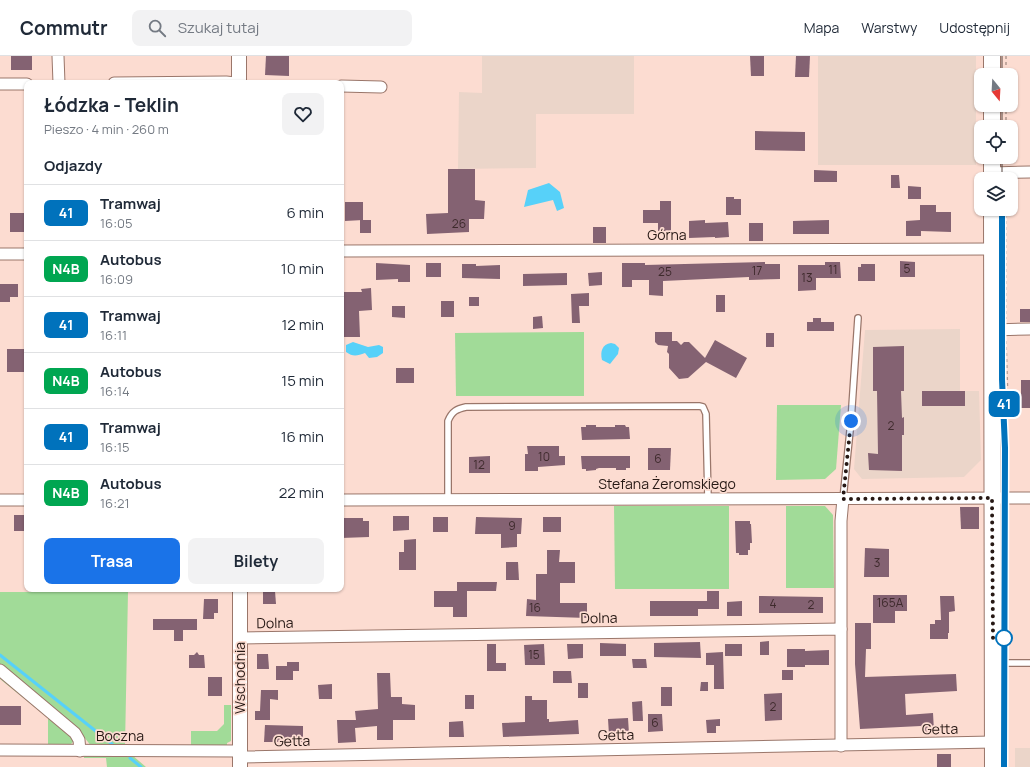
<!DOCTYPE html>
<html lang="pl">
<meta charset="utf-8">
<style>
:root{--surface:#fff;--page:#f2f2f3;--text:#1f2937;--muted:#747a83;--line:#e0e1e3;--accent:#1a73e8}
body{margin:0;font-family:Manrope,sans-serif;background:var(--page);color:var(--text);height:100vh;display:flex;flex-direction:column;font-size:15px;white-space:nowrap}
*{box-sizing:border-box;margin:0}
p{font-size:13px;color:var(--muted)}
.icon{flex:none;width:22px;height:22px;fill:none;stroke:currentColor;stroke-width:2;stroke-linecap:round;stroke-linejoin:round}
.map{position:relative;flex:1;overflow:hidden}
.details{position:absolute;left:24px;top:24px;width:320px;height:512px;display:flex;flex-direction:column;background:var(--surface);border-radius:8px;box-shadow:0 1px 3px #0004}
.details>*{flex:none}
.badge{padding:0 8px;border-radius:6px;font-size:14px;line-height:26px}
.needle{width:26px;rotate:162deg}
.buttons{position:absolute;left:974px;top:12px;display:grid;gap:8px}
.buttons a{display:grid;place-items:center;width:44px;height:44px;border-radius:8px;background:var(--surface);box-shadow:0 1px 3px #0004;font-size:20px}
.you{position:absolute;width:20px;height:20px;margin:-10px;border:3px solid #fff;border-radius:50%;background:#1a73e8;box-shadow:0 0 0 6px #1a73e833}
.map>.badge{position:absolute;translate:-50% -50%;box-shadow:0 0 0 2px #fff}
h2{padding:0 20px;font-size:15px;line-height:36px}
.round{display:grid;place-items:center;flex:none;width:42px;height:42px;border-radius:8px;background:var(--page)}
.headline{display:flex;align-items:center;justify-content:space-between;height:68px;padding:0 20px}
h1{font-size:19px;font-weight:700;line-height:30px}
.primary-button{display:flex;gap:8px;margin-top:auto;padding:8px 20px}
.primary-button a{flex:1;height:46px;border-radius:8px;background:var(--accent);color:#fff;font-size:16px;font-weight:700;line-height:46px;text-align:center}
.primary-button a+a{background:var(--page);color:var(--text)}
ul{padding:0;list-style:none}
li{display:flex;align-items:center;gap:12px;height:56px;padding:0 20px;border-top:1px solid var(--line)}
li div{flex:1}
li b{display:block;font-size:15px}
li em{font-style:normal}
li .badge{min-width:44px;font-weight:700;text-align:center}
header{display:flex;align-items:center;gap:24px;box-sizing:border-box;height:56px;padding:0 20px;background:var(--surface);border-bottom:1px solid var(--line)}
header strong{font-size:19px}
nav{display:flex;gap:22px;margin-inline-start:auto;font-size:14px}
.search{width:280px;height:36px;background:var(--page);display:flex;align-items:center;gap:10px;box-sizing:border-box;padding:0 14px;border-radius:8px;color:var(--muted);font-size:15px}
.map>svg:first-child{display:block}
.industrial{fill:#ebd5c9}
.green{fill:#a1db98}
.water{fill:#57d1f9}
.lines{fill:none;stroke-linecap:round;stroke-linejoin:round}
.stream{stroke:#57d1f9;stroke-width:3}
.building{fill:#846272}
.service-casing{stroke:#9a766a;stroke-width:8}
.minor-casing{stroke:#9a766a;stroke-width:13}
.tertiary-casing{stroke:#9a766a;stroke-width:16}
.secondary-casing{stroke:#9a766a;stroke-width:18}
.path{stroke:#b0968d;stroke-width:1.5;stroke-dasharray:3 3;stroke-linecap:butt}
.service{stroke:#fff;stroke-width:5.5}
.minor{stroke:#fff;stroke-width:11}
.tertiary{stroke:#fff;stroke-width:14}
.secondary{stroke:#fff;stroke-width:16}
.tram{stroke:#594741;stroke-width:1}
.line-casing{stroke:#fff;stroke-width:9}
.line{stroke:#0072bc;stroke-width:6}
.walk{stroke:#261814;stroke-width:4;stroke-dasharray:0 7.2}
.stop-dot{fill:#fff;stroke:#0072bc;stroke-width:2}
.labels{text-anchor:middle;stroke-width:3.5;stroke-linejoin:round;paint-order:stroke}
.number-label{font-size:12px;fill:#3e2a2c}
.street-label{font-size:14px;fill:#261814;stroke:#fcdcd1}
</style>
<header>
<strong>Commutr</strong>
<div class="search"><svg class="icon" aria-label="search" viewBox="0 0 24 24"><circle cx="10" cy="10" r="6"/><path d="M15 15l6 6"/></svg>Szukaj tutaj</div>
<nav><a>Mapa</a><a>Warstwy</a><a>Udostępnij</a></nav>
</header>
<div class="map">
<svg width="1030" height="711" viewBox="0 0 1030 711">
<rect width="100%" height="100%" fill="#fcdcd1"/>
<g class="industrial">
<path d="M482 0H634V58H536V112L458 113 459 36 482 37Z"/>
<rect x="818" y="0" width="158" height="109"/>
<path d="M960 273V335H979L981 404 964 421 862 423 854 413 865 274Z"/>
<rect x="1015" y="692" width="15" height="19"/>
</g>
<g class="green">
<path d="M584 276V340H456L455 277Z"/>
<path d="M777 349H841L836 413 825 423 776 424Z"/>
<path d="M614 450H729V533H615Z"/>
<path d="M786 450H825L833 459 834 532H786Z"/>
<path d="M998 463H1003V496H1000Z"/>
<path d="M1000 504H1003V531L998 529Z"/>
<path d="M0 536H128L125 690 92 691 80 676 0 609Z"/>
<path d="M0 619 70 678 74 685 70 689 48 690V662L0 623Z"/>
<path d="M224 649H231V685L227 687V689L191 690V675H217L224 668Z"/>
<path d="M84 698H226L230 701 132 699 146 711H107L106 702H84Z"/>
</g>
<g class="water">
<path d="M549 127 560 136 564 152 557 155 553 144 524 151 528 134Z"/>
<path d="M353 286 368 291 379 289 383 291V297L377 301 369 302 365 297C357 300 353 301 346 296V289Z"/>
<path d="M611 287 615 288 619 292 618 298 610 308 602 304C600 296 602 288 611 287Z"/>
</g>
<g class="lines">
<g class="stream">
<path d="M0 599 112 688"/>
<path d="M130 702 141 711"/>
</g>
</g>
<g class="building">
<rect x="11" y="0" width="21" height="14"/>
<path d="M266 0H289V20L265 19Z"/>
<path d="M750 0H764V20H751Z"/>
<path d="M796 0H810L809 21H795Z"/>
<path d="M755 75 805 76V95L755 94Z"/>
<path d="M448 113H475V144L485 145 484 163H469V176L427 178 426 158 448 157Z"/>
<path d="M814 114 837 115V126H814Z"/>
<path d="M891 119H899L900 132H891Z"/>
<path d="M908 130 921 131V143H908Z"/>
<path d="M726 141H734V143H741V159H726Z"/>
<path d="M660 145H671V175H658V167H643V154H660Z"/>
<path d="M345 146H363V164L345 165Z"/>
<path d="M920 149H936V156H951V176L921 175V180H906V165L920 164Z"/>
<rect x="10" y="157" width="17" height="19"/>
<rect x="360" y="164" width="11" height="13"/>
<path d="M705 164V167L728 166 729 181 715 182V181L689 182V165Z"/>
<path d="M829 164V178H793V165Z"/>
<rect x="749" y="167" width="14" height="18"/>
<rect x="593" y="171" width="13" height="16"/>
<path d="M900 205 915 206V221H900Z"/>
<path d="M765 206V208H780V223L749 224V221L663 225V240L649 239V224H632V231H622V207H645V209Z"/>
<path d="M825 206H840L841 222H816V234L798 235V209H825Z"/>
<path d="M376 207 410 209V226H398V223L376 224Z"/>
<rect x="426" y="207" width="15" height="14"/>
<path d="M462 208H476V210L500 209V223L462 222Z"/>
<path d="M861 208H875V225H858V211H861Z"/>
<path d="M602 216V229L589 230 588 217Z"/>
<path d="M567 217V229L523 230V218Z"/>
<path d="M0 228H18V241H10V246H0Z"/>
<path d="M371 232 372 254 359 255 360 281H343L341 236H362L361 233Z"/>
<path d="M589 237V250H579L580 267H572L571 238Z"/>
<rect x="716" y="239" width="9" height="17"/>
<rect x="469" y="241" width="10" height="9"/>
<rect x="441" y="245" width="13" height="16"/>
<path d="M392 250H405V262L392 261Z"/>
<rect x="1020" y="253" width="10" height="13"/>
<path d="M542 260 543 272 533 273V261Z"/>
<path d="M813 262H821V266H834V275H807V266H813Z"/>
<path d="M655 276H672V285H677L681 289 684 286H689L705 302 715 284 747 302 736 322 706 306 688 322 679 323 669 312V298L667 296 668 290 658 289 655 286Z"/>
<rect x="766" y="277" width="8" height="14"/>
<path d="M904 290V335H901L902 362 904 361V379H902V415L869 414 868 397 878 398 877 335H873V291Z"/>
<rect x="7" y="293" width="20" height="23"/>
<rect x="396" y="312" width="18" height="15"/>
<rect x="1021" y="324" width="9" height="28"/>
<rect x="922" y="335" width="43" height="15"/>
<path d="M586 369H596V371H615V369H625L626 371H629L630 383 582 384 581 371H586Z"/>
<path d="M527 390H559V400H565V409L538 411V415H525V398H528Z"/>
<path d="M648 392H671L670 414H648Z"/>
<path d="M490 400V417H469V401Z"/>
<path d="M581 400H630V412H626V414H616V412H599L596 413V414L586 415V413H582Z"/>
<path d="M960 451H979V473H961Z"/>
<rect x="14" y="459" width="13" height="16"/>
<path d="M393 460H409V474L393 475Z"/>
<rect x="433" y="461" width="15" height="15"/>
<path d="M476 461 522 462 521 478H517V491L501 492V478H475Z"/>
<rect x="543" y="461" width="18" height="15"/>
<path d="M341 462H363V465H369V481L341 482Z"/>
<path d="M735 465H750V468H751L752 487H750V494H748V499H739V497H736Z"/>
<path d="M416 483V514H399V496H404V484Z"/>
<path d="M865 492 889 493V521H864Z"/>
<path d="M547 494H560L559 506H575V527H560V547H587V562L526 560 527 543 536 544V518H547Z"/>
<path d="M506 506H518L519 524H506Z"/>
<path d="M457 526H497L496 535H467V561H453V551H434V535H457Z"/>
<path d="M275 535 276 548H263V536Z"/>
<path d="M707 535H719V553H698V560H650V545H707Z"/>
<path d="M873 539H907V555H895V567H873Z"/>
<path d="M759 540 823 541V557H759Z"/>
<path d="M940 540H954L955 555 949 556V577H948V583H930V568H935V564H941Z"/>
<path d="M204 543H218V557H214V563H203Z"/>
<path d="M742 545V560H727V546Z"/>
<path d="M153 563H197V574H183V585H174V574H153Z"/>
<path d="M855 567H871V593H866L865 621 956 618 957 635 905 638 906 659 933 657 934 675 921 676V670L860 673 855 608Z"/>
<path d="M769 585V599H760V586Z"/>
<path d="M700 586 701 602 654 601V587Z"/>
<path d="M600 587 626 588V600H600Z"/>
<path d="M487 588H496V607H506V615H487Z"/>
<path d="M544 588 545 609H525L524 589Z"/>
<path d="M567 588H583V602L568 603Z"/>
<rect x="725" y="588" width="17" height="12"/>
<path d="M787 593H805V595L829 594V609H805V611H787Z"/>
<path d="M197 596 199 599H204L205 612H189V599H194Z"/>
<path d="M723 596 724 633H714V609H706V597Z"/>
<path d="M257 598H268L269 613H257Z"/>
<path d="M632 603H646L647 612H633Z"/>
<path d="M287 606H299V615H293V624H276V610H287Z"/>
<rect x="782" y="614" width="11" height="10"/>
<path d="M553 615H571L572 627H553Z"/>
<path d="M377 617H390L391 641H402V648L415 649V664H393V684H377V670L355 672 356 686 338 687 337 664H356L355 655 378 653Z"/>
<rect x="208" y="621" width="14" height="19"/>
<path d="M701 626H708V635H700Z"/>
<rect x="578" y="627" width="10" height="15"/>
<path d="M332 628V643H319L318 629Z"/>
<rect x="661" y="631" width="11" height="19"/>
<path d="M261 634H278V644L270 643V664H255V655H260Z"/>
<path d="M782 637V664L765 665 764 638Z"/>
<rect x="465" y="639" width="9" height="14"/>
<path d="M525 640H532V644H547V663H549V666L578 664 579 678 503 681 502 667 525 666Z"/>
<path d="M642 645 643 665H633L632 646Z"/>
<rect x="0" y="650" width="21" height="19"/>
<path d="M648 658H662L663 675 648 676Z"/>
<path d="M628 662 629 678 609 679 608 663Z"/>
<path d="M720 663V670H716V677H707L706 664Z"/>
<path d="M463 665 464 681H449V666Z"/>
<path d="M265 669 303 670V686H264Z"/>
<rect x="937" y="698" width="14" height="13"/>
</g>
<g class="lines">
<defs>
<g id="service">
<path d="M843 443 851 365 858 262"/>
<path d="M448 444V365C452 355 457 353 466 351L699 350 703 351 706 358 708 443"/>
<path d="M995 607H1030"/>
</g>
<g id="minor">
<path d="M58 0 59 27"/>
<path d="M114 27 226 26 235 27"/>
<path d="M0 28H27"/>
<path d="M341 30 381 31"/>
<path d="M992 117 1030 116"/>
<path d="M341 195 992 193"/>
<path d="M0 198H27"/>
<path d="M992 274 1030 273"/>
<path d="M0 444H27"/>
<path d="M341 444 1030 442"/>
<path d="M841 573V465L843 443"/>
<path d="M240 582 841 573V690"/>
<path d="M0 614 75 677 79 684 80 695"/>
<path d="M0 694 240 695"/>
<path d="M240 701 993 686"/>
</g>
<g id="tertiary">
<path d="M239 0V27"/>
<path d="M240 533V711"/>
</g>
<g id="secondary">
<path d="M992 0V19"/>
<path d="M992 49V71"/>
<path d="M992 101V123"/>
<path d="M992 153 993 711"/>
</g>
</defs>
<use href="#service" class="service-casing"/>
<use href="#minor" class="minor-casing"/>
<use href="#tertiary" class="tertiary-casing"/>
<use href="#secondary" class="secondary-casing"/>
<g class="path">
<path d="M1006 0V19"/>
<path d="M1006 49V71"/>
<path d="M1006 101V106"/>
<path d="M1006 153V263"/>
<path d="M1006 346H1008L1006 284"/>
</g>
<use href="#service" class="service"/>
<use href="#minor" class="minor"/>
<use href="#tertiary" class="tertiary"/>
<use href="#secondary" class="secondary"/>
<g class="tram">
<path d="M1002 0V19"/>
<path d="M1002 49V71"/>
<path d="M1002 101V123"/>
<path d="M1002 153V323L1005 370 1004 711"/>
</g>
</g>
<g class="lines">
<defs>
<path id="line" d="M1002 153V323L1005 392 1004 711"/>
</defs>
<use href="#line" class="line-casing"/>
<use href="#line" class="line"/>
<path class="walk" d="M851 365 843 443 992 442 993 582H1004"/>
</g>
<circle class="stop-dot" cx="1004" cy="582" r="8"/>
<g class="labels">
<g class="number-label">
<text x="459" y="172">26</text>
<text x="907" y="217">5</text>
<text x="833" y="218">11</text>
<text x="757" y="219">17</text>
<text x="665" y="220">25</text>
<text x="807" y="226">13</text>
<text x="891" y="374">2</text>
<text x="544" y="405">10</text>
<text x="658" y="407">6</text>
<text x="479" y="413">12</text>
<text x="512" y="474">9</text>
<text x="877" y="511">3</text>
<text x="890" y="551">165A</text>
<text x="773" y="552">4</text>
<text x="811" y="553">2</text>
<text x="535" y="556">16</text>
<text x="534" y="603">15</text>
<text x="773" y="655">2</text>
<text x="655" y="671">6</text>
</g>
<g class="street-label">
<text x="667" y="184">Górna</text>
<text x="667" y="433">Stefana Żeromskiego</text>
<text transform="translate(599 562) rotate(-1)" y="5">Dolna</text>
<text transform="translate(275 567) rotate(-1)" y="5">Dolna</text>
<text transform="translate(240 622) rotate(-90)" y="5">Wschodnia</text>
<text transform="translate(940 673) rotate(-1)" y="5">Getta</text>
<text transform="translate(616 679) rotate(-1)" y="5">Getta</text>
<text x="120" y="685">Boczna</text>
<text transform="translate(292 685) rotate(-1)" y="5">Getta</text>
</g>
</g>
</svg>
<div class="buttons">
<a><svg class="needle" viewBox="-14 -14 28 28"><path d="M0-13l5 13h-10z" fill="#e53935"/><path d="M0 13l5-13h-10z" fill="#747a83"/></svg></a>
<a><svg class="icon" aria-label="locate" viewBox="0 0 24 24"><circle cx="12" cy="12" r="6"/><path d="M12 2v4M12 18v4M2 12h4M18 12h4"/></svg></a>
<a><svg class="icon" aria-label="layers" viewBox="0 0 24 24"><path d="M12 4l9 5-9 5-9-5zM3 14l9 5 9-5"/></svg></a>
</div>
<div class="you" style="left:851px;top:365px"></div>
<b class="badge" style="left:1004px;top:348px;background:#0072bc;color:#fff">41</b>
<section class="details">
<div class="headline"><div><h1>Łódzka - Teklin</h1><p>Pieszo · 4 min · 260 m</p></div><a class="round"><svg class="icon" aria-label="heart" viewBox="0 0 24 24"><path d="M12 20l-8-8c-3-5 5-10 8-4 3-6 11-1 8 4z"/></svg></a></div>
<h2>Odjazdy</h2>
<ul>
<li><span class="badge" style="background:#0072bc;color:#fff">41</span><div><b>Tramwaj</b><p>16:05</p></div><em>6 min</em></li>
<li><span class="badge" style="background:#00a651;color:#fff">N4B</span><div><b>Autobus</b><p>16:09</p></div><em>10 min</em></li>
<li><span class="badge" style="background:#0072bc;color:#fff">41</span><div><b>Tramwaj</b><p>16:11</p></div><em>12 min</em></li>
<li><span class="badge" style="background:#00a651;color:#fff">N4B</span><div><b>Autobus</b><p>16:14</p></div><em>15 min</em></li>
<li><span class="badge" style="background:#0072bc;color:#fff">41</span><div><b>Tramwaj</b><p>16:15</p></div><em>16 min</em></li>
<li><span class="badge" style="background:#00a651;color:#fff">N4B</span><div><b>Autobus</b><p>16:21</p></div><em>22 min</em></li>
</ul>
<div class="primary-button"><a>Trasa</a><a>Bilety</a></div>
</section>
</div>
